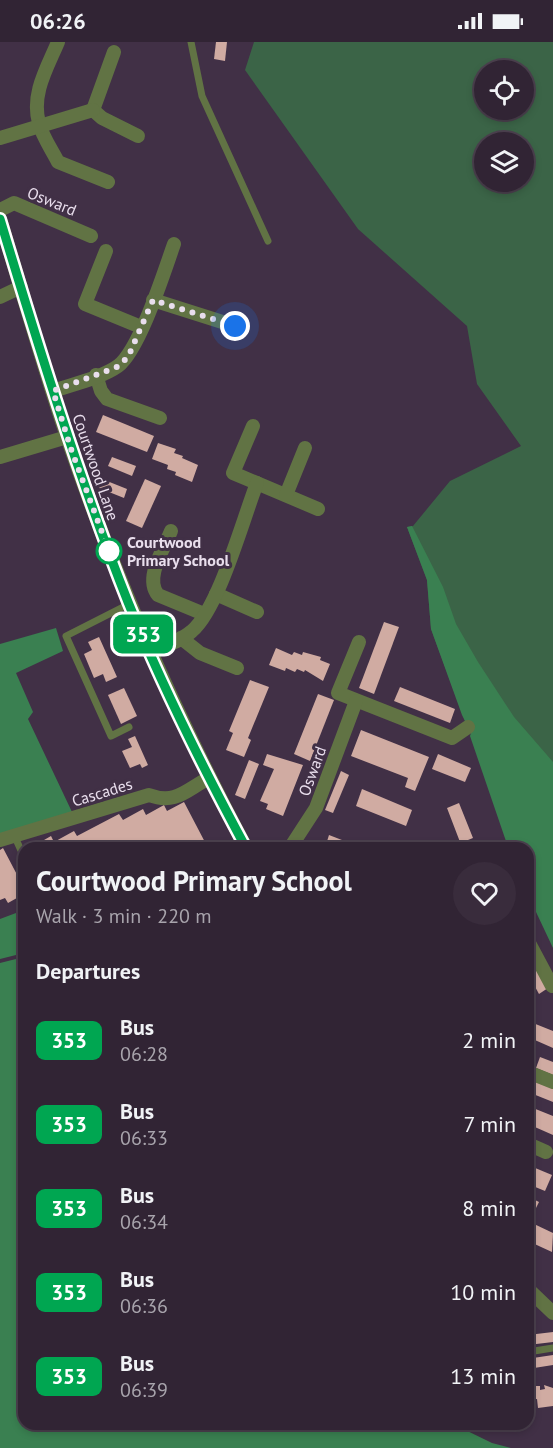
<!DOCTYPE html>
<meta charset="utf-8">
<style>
:root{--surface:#312434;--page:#392c3c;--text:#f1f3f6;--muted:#a8a4ac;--line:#4c414f}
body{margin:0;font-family:"PT Sans",sans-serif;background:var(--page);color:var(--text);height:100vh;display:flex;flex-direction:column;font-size:22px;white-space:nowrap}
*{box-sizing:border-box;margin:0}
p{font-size:20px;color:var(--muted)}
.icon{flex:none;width:33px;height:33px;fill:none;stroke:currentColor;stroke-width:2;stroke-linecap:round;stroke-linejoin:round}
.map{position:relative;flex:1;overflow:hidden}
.details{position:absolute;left:18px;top:800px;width:516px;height:588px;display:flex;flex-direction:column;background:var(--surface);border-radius:18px;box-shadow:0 3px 9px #0003,0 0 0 2px var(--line)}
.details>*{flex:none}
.badge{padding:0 12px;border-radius:9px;font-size:21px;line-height:39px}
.fabs{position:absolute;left:474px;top:18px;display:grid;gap:12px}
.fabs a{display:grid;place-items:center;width:60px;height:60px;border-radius:50%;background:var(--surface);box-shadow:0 3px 9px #0003,0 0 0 2px var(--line);font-size:30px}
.you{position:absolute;width:30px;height:30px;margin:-15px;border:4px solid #fff;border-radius:50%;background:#1a73e8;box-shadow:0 0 0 9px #1a73e833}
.map>.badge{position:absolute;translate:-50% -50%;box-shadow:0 0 0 3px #fff}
h2{padding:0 18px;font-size:22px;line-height:54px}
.round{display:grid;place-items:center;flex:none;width:63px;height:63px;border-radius:32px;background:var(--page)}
.summary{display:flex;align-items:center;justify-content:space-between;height:102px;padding:0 18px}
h1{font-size:28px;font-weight:700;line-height:45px}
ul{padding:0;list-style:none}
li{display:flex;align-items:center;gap:18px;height:84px;padding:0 18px}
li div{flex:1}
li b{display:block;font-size:22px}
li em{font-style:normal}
li .badge{min-width:66px;font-weight:700;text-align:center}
.status{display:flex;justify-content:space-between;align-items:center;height:42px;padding:0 30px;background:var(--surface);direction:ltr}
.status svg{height:16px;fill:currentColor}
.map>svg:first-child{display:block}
.green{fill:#3b6447;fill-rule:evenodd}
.forest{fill:#3a8051}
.building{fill:#d0aba2}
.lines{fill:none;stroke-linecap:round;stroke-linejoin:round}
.service{stroke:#617344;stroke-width:7}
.minor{stroke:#617344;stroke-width:14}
.line-casing{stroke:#fff;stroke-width:14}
.line{stroke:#00a651;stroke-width:9}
.walk{stroke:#e9deed;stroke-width:6;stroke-dasharray:0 10.8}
.stop-dot{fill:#fff;stroke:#00a651;stroke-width:3}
.labels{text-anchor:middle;stroke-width:6;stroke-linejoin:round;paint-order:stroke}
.street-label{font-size:16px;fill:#e9deed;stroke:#413046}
.stop-label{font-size:16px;font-weight:bold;fill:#e9deed;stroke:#413046;text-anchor:start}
</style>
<div class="status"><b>06:26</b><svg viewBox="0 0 49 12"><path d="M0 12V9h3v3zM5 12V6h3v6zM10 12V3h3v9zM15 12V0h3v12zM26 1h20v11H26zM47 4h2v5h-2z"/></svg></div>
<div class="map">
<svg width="553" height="1406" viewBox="0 0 553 1406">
<rect width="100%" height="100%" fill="#413046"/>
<path class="green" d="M254 0H553V762L465 679 431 587 427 538 407 485 413 484 450 439 521 404 477 342 467 284 358 187 245 28ZM484 28H524V68H484ZM484 100H524V140H484Z"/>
<g class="forest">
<path d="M412 484 443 545 456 582 478 620 514 675 553 720V906L528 853V806L508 805 470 694 471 691 462 673 431 587 427 538 407 485Z"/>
<path d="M56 586 63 609 16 631 33 670 28 677 72 770 0 792V602Z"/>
<path d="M16 871H24V911L0 917V877Z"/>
<path d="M24 915V1382H453L492 1401 511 1406H0V921Z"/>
</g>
<g class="building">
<path d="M216 0H227L225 19 214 17Z"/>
<path d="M103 373 154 394 147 410 96 390Z"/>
<path d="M158 401 176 407 174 411 183 414 182 416 198 423 192 440 175 433 176 430 167 427 168 423 152 417Z"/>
<path d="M112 415 136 424 132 434 108 424Z"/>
<path d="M102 437 127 447 124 456 99 446Z"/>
<path d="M145 437 161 444 142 486 126 479Z"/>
<path d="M384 580 399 585 374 652 359 646Z"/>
<path d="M99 595 117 635 106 640 103 632 94 636 84 612 92 608 88 600Z"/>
<path d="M276 606 292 613 294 610 302 613 303 610 321 615 320 618 330 622 323 639 305 628 304 630 297 627 295 630 286 626 285 629 269 623Z"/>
<path d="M250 638 269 645 248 696 251 698 244 715 226 708 233 691 229 689Z"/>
<path d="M400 645 455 667 450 681 394 659Z"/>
<path d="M124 646 137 674 121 682 108 653Z"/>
<path d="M318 652 334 658 310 719 294 712Z"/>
<path d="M361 688 429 715 415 749 405 745 408 736 351 714Z"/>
<path d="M135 694 148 723 142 726 140 722 130 726 122 709 132 705 128 697Z"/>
<path d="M267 712 303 723 283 774 266 767 268 762 260 759 274 727 263 723Z"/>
<path d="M438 712 471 726 465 740 432 727Z"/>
<path d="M249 718 259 722 245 757 235 753Z"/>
<path d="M341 729 349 733 333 771 325 768Z"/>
<path d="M362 747 412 768 406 784 356 764Z"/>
<path d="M184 760 207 804 203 806H30L51 794 54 800 74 789 77 794 119 772 123 778 143 767 146 773 164 763 167 769Z"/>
<path d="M459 761 473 796 468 798 470 806H454L453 803 460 800 447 766Z"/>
<path d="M329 793 360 805V806H325Z"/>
<path d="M3 806 24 846V852L8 861 5 856 0 858V808Z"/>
<path d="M528 911 548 946 539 952 528 932Z"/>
<path d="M528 979 553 989V1006L528 995Z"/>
<path d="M540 1015 553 1020V1033L536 1026Z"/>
<path d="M531 1037 553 1046V1060L528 1050Z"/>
<path d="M528 1064 553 1074V1093L528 1082Z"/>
<path d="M528 1123 552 1133 545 1149 528 1142Z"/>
<path d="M529 1155 539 1160 535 1168 528 1165Z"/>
<path d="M534 1182 553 1191 552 1210 528 1199Z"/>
<path d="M553 1290V1300L528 1303V1293Z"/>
<path d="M553 1313V1323L534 1326 533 1316Z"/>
<path d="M528 1335 530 1340H535V1344H540V1348L545 1347 544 1343 553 1346V1364L538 1366 537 1357 528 1358Z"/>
</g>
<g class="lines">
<g class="service">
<path d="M191 0 202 54 268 199"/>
<path d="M129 562 66 594 111 694 129 685"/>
<path d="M14 793 24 815"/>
<path d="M528 1310 553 1306"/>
</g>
<g class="minor">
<path d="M58 0C47 26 31 52 39 81 42 94 52 108 58 120L108 140"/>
<path d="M93 68 114 10"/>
<path d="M93 68 102 76 138 94"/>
<path d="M0 96 93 68"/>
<path d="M0 168 14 161 91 194"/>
<path d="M0 177C28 269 54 363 88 454 132 574 186 692 246 806"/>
<path d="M106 209 85 262 141 285"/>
<path d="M0 255 21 245"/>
<path d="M153 258 235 284"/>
<path d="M96 333 101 349 107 357 160 376"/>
<path d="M53 349C73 342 101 336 118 324 140 307 164 230 174 202"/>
<path d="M253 384 233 431 318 467"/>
<path d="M0 415 67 395"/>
<path d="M286 453 305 406"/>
<path d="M171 489C164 507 144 536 158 553L204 572"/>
<path d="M216 552 257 570"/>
<path d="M181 596 200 611 237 626"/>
<path d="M359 600 338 651 452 696 468 685"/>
<path d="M151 610C165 604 181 599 192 589 219 566 243 477 257 441"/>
<path d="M0 798 149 753C176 763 186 748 209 736"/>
<path d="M290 806 316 766 356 659"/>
<path d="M528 899 552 944"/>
<path d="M528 1030 553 1040"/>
<path d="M528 1102 546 1110"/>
<path d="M528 1247 553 1271"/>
</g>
</g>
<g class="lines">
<defs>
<path id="line" d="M0 177C39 306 78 434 128 560 162 644 203 726 246 806"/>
</defs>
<use href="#line" class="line-casing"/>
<use href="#line" class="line"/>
<path class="walk" d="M109 509 71 407 53 349 117 325 128 315 153 258 235 284"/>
</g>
<circle class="stop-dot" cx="109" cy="509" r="12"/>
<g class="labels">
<g class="street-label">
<text transform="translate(52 159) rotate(22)" y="6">Osward</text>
<text transform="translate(96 425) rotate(71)" y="6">Courtwood Lane</text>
<text transform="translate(312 729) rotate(-70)" y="6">Osward</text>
<text transform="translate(102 750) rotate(-17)" y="6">Cascades</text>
</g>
<g class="stop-label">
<text x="127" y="506">Courtwood<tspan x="127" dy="18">Primary School</tspan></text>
</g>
</g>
</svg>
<div class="fabs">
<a><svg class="icon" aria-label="locate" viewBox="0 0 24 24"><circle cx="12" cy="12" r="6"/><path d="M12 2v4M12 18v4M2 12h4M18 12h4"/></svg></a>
<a><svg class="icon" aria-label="layers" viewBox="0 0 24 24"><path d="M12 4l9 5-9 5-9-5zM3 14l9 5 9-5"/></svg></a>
</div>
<div class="you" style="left:235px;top:284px"></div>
<b class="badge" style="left:143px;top:592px;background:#00a651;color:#fff">353</b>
<section class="details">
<div class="summary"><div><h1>Courtwood Primary School</h1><p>Walk · 3 min · 220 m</p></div><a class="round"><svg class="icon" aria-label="heart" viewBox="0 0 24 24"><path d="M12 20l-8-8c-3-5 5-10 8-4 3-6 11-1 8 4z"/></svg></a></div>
<h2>Departures</h2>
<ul>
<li><span class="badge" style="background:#00a651;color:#fff">353</span><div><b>Bus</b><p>06:28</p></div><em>2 min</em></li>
<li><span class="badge" style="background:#00a651;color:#fff">353</span><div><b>Bus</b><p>06:33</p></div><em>7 min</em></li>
<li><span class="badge" style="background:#00a651;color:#fff">353</span><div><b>Bus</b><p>06:34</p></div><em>8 min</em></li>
<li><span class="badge" style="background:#00a651;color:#fff">353</span><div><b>Bus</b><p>06:36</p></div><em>10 min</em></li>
<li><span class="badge" style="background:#00a651;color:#fff">353</span><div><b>Bus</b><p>06:39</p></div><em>13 min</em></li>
</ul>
</section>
</div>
